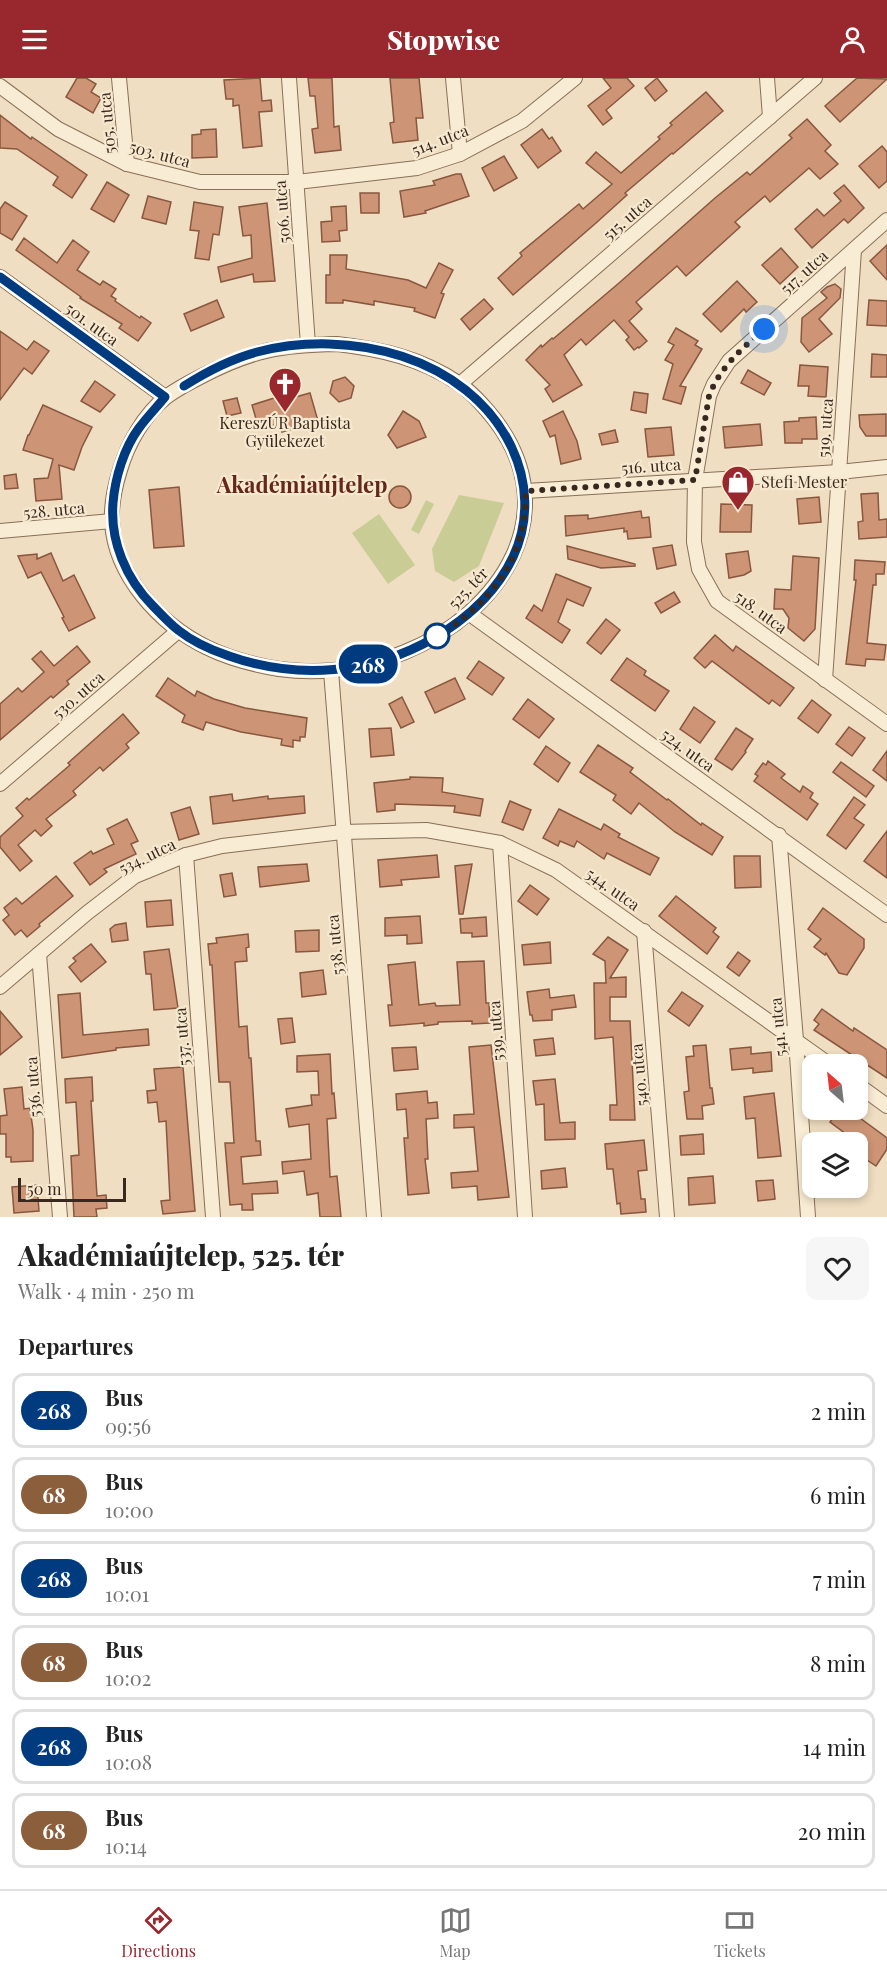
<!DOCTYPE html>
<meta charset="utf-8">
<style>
:root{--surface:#fff;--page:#f6f6f6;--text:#222;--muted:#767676;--line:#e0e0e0;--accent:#98272e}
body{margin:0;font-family:"Playfair Display",serif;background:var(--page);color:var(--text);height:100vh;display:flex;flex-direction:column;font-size:22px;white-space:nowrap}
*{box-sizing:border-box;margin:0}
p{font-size:20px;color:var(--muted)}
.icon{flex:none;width:33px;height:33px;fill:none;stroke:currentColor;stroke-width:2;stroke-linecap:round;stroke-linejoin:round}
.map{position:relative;height:1139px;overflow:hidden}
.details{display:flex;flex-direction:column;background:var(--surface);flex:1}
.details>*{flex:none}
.badge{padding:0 12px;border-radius:20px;font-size:21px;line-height:39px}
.needle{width:39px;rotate:332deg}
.tools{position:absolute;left:802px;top:976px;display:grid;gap:12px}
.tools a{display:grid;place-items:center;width:66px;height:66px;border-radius:12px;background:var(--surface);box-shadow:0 3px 9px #0003;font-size:30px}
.scale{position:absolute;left:18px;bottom:15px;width:108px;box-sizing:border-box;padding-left:6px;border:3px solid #38281d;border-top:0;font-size:16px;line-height:21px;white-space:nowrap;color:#38281d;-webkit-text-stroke:4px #f6e9d0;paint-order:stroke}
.you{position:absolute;width:30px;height:30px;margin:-15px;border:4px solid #fff;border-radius:50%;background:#1a73e8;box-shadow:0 0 0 9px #1a73e833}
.map>.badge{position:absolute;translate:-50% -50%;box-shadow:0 0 0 3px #fff}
h2{padding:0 18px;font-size:22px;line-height:54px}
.round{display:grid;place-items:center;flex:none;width:63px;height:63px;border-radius:12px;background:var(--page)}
.headline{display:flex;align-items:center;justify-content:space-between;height:102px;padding:0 18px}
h1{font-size:28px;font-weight:800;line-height:45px}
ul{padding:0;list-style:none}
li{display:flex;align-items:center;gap:18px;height:75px;margin:0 12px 9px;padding:0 6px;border:3px solid var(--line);border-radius:12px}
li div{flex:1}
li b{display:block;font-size:22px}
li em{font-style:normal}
li .badge{min-width:66px;font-weight:700;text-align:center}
header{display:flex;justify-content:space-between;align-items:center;height:78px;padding:0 18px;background:var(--accent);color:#fff;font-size:27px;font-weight:800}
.tab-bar{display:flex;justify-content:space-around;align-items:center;height:84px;border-top:2px solid var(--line);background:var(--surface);font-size:16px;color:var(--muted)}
.tab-bar a{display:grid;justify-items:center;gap:3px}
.tab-bar .on{color:var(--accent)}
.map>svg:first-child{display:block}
.green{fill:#c9cd95}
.building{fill:#cd9576;stroke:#88573e;stroke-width:1.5}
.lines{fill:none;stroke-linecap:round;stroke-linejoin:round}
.minor-casing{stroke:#886f58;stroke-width:16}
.minor{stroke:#f9ecd4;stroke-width:14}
.line-casing{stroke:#fff;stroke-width:14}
.line{stroke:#003b80;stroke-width:9}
.walk{stroke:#38281d;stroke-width:6;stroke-dasharray:0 10.8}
.stop-dot{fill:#fff;stroke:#003b80;stroke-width:3}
.labels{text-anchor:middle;stroke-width:4.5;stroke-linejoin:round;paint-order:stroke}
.street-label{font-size:16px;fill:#38281d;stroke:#f6e9d0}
.poi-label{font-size:16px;fill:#38281d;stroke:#f6e9d0}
.district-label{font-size:22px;font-weight:bold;fill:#65261b;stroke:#f6e9d0}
</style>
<header><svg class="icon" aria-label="menu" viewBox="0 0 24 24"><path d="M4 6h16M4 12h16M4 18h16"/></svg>Stopwise<svg class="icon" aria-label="person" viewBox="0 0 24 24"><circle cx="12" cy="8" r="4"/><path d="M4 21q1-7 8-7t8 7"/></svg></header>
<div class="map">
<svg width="887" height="1139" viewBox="0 0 887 1139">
<rect width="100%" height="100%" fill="#efdec1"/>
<g class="green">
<path d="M459 417 504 425 479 488 454 504 435 493 432 471Z"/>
<path d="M426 422 434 426 419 456 411 452Z"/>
<path d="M379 436 415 487 388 506 352 455Z"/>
</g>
<g class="building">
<path d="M77 0H86L96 6 91 14 101 20 93 35 66 19Z"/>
<path d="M260 0 262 23 271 22 272 33 259 34 262 68 243 70 239 27 233 28V21H226L224 2Z"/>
<path d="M308 0H332L334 49 339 48 341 72 315 75 312 51 318 50 315 18H310Z"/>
<path d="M390 0H419L423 40H416L418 62 393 65 390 45 394 44Z"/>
<path d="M603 0H627L634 8 606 32 612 40 603 47 588 28 611 10Z"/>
<path d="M657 0 667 13 655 23 645 10Z"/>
<path d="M857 0 887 1 840 44 825 28Z"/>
<path d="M706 14 723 33 673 76 672 75 625 115 627 117 596 145 513 217 498 200 522 178 520 175 579 126 583 131 612 106 586 85 596 74 621 95 660 61 658 59 672 47 670 45Z"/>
<path d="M0 37 31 61 32 59 87 97 72 120 53 107 58 99 17 71 0 70Z"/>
<path d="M807 41 831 67 825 73 838 86 820 101 809 90 770 124 765 118 735 144 740 149 686 198 677 188 636 224 642 231 629 243 647 263 639 270 638 269 634 272 626 262 629 259 614 242 586 267 581 261 564 277 582 307 553 324 545 311 550 307 526 282 541 267 542 269 552 260 553 261 619 205 715 120 747 94 750 97 792 60 789 57Z"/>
<path d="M216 51 217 79 192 80V57L201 56V52Z"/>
<path d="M542 51 549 61 552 59 561 73 538 90 521 67Z"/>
<path d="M882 68 887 74V103L879 110 859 88Z"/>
<path d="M504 78 517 100 494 113 482 90Z"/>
<path d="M456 96H461L469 118 425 133 426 135 404 139 400 113 435 107 433 103Z"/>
<path d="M107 104 129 117 114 144 91 131Z"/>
<path d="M844 107 864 130 848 145 844 141 812 170 795 151 817 131 824 138 841 123 834 115Z"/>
<path d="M360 115H379V135H361Z"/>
<path d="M148 118 171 124 166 146 142 140Z"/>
<path d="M5 124 27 138 12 162 0 155V131Z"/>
<path d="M194 124 223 129 219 157 213 156 209 182 195 180 199 153 190 152Z"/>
<path d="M267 125 275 203 254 204 253 196 221 204 218 189 252 180 251 157 243 158 239 129Z"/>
<path d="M346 128 347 152 339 153 340 163 322 164 321 144 332 143 331 129Z"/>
<path d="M24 160 57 185 73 162 89 174 77 192 100 207 103 203 116 211 111 218 116 221 115 223 140 240 141 238 151 245 138 263 119 250 122 246 80 220 81 219 16 172Z"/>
<path d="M887 167V202L870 183Z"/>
<path d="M781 170 798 189 780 206 762 187Z"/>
<path d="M330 177H347L346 191 408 202 426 210 439 185 453 192 441 215 444 216 435 240 414 233 415 230 374 223V227L343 222V225H326V197H330Z"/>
<path d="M737 203 757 224 746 234 744 231 721 254 703 236Z"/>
<path d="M835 206 841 211 840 220 819 241 832 256 809 274 801 264 802 240 827 220 821 214 827 209Z"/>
<path d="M484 221 493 231 470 252 461 241Z"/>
<path d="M217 222 224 239 191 253 184 236Z"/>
<path d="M869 222 887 223V248L867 247Z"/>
<path d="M676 250 698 263 695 267 702 271 680 308 686 309 681 326 663 321 673 286 665 282 674 267 668 264Z"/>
<path d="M0 253 27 272 34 263 49 273 32 296 24 290 0 322Z"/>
<path d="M872 276 887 277V299H871Z"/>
<path d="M800 287 828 289 826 319 808 318 809 308H798Z"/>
<path d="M748 292 771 305 764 317 741 305Z"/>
<path d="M345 299 354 308 351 320 339 324 330 315 333 303Z"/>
<path d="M95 303 115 317 100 334 81 323Z"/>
<path d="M634 314 648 316 646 335 631 332Z"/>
<path d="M310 315 318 343 282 354 279 345 259 351 252 327 287 316 288 321Z"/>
<path d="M237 320 241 335 227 338 223 323Z"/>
<path d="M43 327 92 349 82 369 74 392 59 387 62 421 36 423 34 401 48 400 53 381 23 372 28 357H29Z"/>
<path d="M403 333 419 343 426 359 397 370 388 357Z"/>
<path d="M563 333 577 363 581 381 561 386 555 357 550 359 543 343Z"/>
<path d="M886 336V358H866L860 349 859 337Z"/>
<path d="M816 339 817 361H802V365H785L784 344 799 343V340Z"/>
<path d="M760 346 762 367 725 370 723 349Z"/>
<path d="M671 349 674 377 648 379 645 351Z"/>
<path d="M615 352 618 364 602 367 599 356Z"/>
<path d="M16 396 18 410 5 411 4 398Z"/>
<circle cx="400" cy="419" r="11"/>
<path d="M179 409 184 468 154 470 149 412Z"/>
<path d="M878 415 879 442 887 441V459L859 461 858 444 863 443 861 416Z"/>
<path d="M819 419 821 444 799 446 797 421Z"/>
<path d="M721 426 752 427 751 454H720Z"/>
<path d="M641 433 642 440 649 439 651 459 628 461 627 453 624 454V450L566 458 565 438 588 437V441Z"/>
<path d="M672 467 676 487 657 491 653 470Z"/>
<path d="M567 468 635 486V488L601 490 568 481Z"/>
<path d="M748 473 751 493 744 497 729 500 726 476Z"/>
<path d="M51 475 63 503 74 497 95 540 69 553 62 540 64 539 41 494 28 500 18 478 37 476V481Z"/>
<path d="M793 478 819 480 815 551 804 563 788 550 789 540 783 531H774L775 511 791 512Z"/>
<path d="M855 482 885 484 884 496H876V507H873L867 565 886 567 884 582 866 581 865 588 846 586 856 502H854Z"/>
<path d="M556 496 591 510 583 528 567 521 558 544 570 552 562 565 526 540 534 527 542 533Z"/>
<path d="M674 514 680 524 661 535 655 525Z"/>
<path d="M606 541 620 552 601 576 587 565Z"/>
<path d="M715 557 733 573 736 568 794 610 780 628 772 622 769 626 712 583 705 590 694 580Z"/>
<path d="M77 568 90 584 67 603 69 606 53 620 51 618 0 662V626L18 610 22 614 44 594 32 581 41 573 54 588Z"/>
<path d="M627 580 646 593 644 597 669 613 655 633 611 602Z"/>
<path d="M479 583 504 600 492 617 467 600Z"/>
<path d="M168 600 195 618 197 613 214 621 245 630 307 640 305 659H300V663L293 662V669L281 667 282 661 241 654 206 644 203 652 182 644 185 637 156 618Z"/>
<path d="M455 600 465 621 435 635 425 614Z"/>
<path d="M402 619 414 644 401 650 389 626Z"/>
<path d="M528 621 554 641 539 660 513 641Z"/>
<path d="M812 622 831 637 818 655 798 640Z"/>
<path d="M694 629 715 644 700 665 680 651Z"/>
<path d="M123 636 139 655 126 666 129 670 103 693 100 689 73 713 76 717 46 741 52 748 41 758 35 752 18 767 32 783 20 793 0 769V759L23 738 16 730 27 720 29 722 70 687 68 685Z"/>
<path d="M849 649 865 660 852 678 836 666Z"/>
<path d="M391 650 394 677 371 679 369 651Z"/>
<path d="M736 650 753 661 745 673 746 674 732 692 715 681Z"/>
<path d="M598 667 633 690 630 694 667 722 668 721 701 747 702 745 723 759 712 777 675 754 639 725 631 736 613 722 616 717 580 694Z"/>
<path d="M546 668 570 685 558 704 534 686Z"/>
<path d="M887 673V703L873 692Z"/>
<path d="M768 683 785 696 781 700 800 714 803 708 813 715 810 720 818 726 807 742 754 703 758 698 755 696 763 685 766 687Z"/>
<path d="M841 684 874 708 866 719 833 694Z"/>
<path d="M410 699 443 700 442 714 483 721 480 738 454 734 455 728 395 726V732L377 734 374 705 410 701Z"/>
<path d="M232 716 233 723 268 718V721L304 718 305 735 213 746 210 719Z"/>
<path d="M854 719 865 727 854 740 864 747 846 771 827 757Z"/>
<path d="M510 723 531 732 523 752 502 744Z"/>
<path d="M190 729 199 756 179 762 171 735Z"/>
<path d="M559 731 601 752 604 746 620 756 618 759 659 780 650 797 607 775 604 781 577 763 574 769 560 763 558 768 543 760Z"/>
<path d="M127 741 138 763 131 766 136 776 104 791 107 794 90 807 74 785 91 773 93 776 114 766 107 751Z"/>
<path d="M887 753V800L864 783Z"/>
<path d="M437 777 439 799 401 802 402 807 380 809 378 782Z"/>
<path d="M734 778H760L761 809 735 810Z"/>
<path d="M307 786 309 803 260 809 258 789Z"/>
<path d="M472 786 463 836H459L455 788Z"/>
<path d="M232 795 236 817 224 819 220 797Z"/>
<path d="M56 798 73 818 39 846 40 848 27 859 21 852 15 857 3 842 9 837 4 830 16 820 22 826Z"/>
<path d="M530 807 549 821 537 837 518 823Z"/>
<path d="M676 818 716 850 713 854 719 859 707 876 659 838Z"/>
<path d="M171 822 173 847 147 849 145 824Z"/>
<path d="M823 830 864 861V870L847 897 839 895 826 875 825 877 814 869 821 861 808 851Z"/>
<path d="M420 838 422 865 407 866V857L385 858V840Z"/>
<path d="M486 839 487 858 472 859V855H461L460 841Z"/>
<path d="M126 845 128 862 112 864 110 851 115 847Z"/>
<path d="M319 852V873L296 874 295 853Z"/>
<path d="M248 856 249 869 246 870 247 883 235 884 239 949 247 948 249 980H251L256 1063H260L261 1077 241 1079 243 1106 277 1103 278 1115 252 1116 253 1132H242V1126L230 1127 225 1065H234L230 1004H219L212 887H210L208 866 217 865 216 860Z"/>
<path d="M608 859 628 872 610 900 626 899V919H610V943H630L635 1042H610V1027H617L613 959 595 961 594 905H606L605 883 593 876Z"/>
<path d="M550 864 551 885 524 887 522 867Z"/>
<path d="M91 866 106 884 81 904 69 889 76 883 73 880Z"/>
<path d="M169 871 178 930 154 932 151 896H146L144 874Z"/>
<path d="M738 874 750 883 739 898 727 889Z"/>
<path d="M484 883 486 925H489L490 945 472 946V943L438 944V946L424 948V945L390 948 388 927H392L388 887 415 884 419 927 435 925 436 928 460 927 457 884Z"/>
<path d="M323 892 326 916 302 919 300 895Z"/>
<path d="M549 911 550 920 574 917 576 929 552 932V942L533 943 532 937H530L527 914Z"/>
<path d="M682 914 703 928 689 948 668 933Z"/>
<path d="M80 915 83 957 148 951 149 967 116 970V972L62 980 58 917Z"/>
<path d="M822 931 853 953 854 950 887 972V1000L814 952 819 946 814 942Z"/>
<path d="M0 933 22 959 0 977Z"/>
<path d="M292 940 295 964 281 966 278 941Z"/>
<path d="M553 960 555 976 536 978 534 962Z"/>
<path d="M491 967 509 1119 478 1122 477 1108 452 1110 451 1095 478 1093 474 1049 454 1050V1037L474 1036 469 969Z"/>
<path d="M706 967 710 1010H712L714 1026 702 1028 703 1041H687L684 1014 689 1013 686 979 694 978 693 968Z"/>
<path d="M416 969 418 991 394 993 392 970Z"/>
<path d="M751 969V976L771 974 772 993 753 995V990L732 992 730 971Z"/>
<path d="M330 976 332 1016 334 1015 336 1040 327 1041 330 1099 337 1098 341 1139H320L318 1115 307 1117 304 1093 283 1096 282 1084 311 1081 309 1046 289 1049 286 1031 312 1027 311 1017H319L318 993 297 994V978Z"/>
<path d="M183 989 195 1133 163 1136 161 1123 170 1122 166 1043 159 1044 157 1024 148 1025 147 1013 156 1012 154 991Z"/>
<path d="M92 999 93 1023H91L97 1118 106 1117 107 1130 96 1131 97 1139H74L71 1078 79 1077 76 1024 66 1025 65 1001Z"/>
<path d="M555 1001 560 1045 575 1044V1061L545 1062 544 1026 536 1027 533 1003Z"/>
<path d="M22 1009 24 1031 30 1030 33 1052V1083L11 1084V1079H6V1056H0V1038L7 1037 4 1011Z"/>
<path d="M427 1013 428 1025 437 1024 438 1040 426 1041 428 1081H425L429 1115 408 1117 404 1060H408L406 1031 397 1032 396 1016Z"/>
<path d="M774 1015 781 1078 758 1080 755 1040 746 1041 744 1019Z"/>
<path d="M839 1032H849L887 1060V1071L876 1088 858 1076 862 1068 830 1044Z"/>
<path d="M703 1056 704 1076 681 1077 680 1058Z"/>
<path d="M644 1062 647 1092 638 1093 641 1121H645L646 1134 621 1136 620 1125 617 1126 613 1091H607L605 1066Z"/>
<path d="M565 1090 567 1109 542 1111 541 1093Z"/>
<path d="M713 1098 715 1125 689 1127 688 1100Z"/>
<path d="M773 1102 775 1121 758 1123 756 1103Z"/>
<path d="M37 1107 39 1133 14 1135 12 1109Z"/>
</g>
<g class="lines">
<defs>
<g id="minor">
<path d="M119 0 127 86"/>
<path d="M289 0 308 267"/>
<path d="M453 0 460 76"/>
<path d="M767 0 770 39"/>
<path d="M0 8 58 51 127 86 200 104H297L417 90 460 76 522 43 575 0"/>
<path d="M887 142 729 283 714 306 709 318 695 402 694 464 699 491 717 523 887 646"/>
<path d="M0 199 165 319"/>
<path d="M337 266C380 271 421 280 458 305 473 315 484 328 495 342 566 435 501 535 405 574 366 590 322 597 279 591 255 587 228 580 206 569 160 546 115 498 112 444 111 426 115 408 120 392 128 365 144 337 166 319 177 311 190 304 202 298 252 272 281 267 337 266Z"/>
<path d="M460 306 815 0"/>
<path d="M526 413 839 394 887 389"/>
<path d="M0 453 112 443"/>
<path d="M470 536 887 837"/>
<path d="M331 593 374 1139"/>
<path d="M825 602 854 172"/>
<path d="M0 706 178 553"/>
<path d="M779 757 796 962 808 1139"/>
<path d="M500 765 525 1139"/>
<path d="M186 777 213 1139"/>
<path d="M644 853 667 1139"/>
<path d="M39 876 60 1139"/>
<path d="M0 909 87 835 135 798 186 777 222 768 342 754 426 752 500 765 556 792 830 987"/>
<path d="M858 1007 887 1028"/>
</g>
</defs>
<use href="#minor" class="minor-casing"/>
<use href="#minor" class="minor"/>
</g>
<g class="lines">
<defs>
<path id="line" d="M0 199 165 319C157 329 147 339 139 350 124 370 115 400 113 425 110 463 126 501 153 528 161 536 169 545 178 552 193 564 211 572 229 578 297 602 372 596 434 560 468 540 496 515 513 479 530 443 528 403 511 368 467 278 349 250 257 274 231 281 206 294 184 308"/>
</defs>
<use href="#line" class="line-casing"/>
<use href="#line" class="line"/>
<path class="walk" d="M437 558 433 561C475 536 512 500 522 451 525 439 525 425 526 413L695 402 709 318C720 289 741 272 764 251"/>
</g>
<defs>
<symbol id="church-pin" viewBox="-11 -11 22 30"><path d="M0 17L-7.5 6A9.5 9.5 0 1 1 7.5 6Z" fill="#98272e" stroke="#f6e9d0"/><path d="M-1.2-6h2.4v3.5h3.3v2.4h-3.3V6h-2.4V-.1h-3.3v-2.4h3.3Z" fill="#fff"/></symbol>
<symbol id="shop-pin" viewBox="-11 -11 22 30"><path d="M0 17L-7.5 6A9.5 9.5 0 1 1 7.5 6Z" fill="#98272e" stroke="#f6e9d0"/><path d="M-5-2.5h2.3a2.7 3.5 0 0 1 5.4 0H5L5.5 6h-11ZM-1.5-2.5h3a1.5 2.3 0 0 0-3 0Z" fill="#fff"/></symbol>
</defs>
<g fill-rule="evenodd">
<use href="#church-pin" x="266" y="287" width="38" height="52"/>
<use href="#shop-pin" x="719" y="385" width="38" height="52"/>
</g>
<circle class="stop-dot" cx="437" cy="558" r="12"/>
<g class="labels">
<g class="street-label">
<text transform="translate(107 45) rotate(-95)" y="6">505. utca</text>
<text transform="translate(440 62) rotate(-21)" y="6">514. utca</text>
<text transform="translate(160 76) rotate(15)" y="6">503. utca</text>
<text transform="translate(282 134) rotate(-94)" y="6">506. utca</text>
<text transform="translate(627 140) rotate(-41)" y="6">515. utca</text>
<text transform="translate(804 194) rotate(-42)" y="6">517. utca</text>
<text transform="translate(92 246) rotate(36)" y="6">501. utca</text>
<text transform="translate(825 350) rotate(-86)" y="6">519. utca</text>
<text transform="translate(651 388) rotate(-4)" y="6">516. utca</text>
<text transform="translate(54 432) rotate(-5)" y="6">528. utca</text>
<text transform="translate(468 510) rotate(-47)" y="6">525. tér</text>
<text transform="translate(761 534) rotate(36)" y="6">518. utca</text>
<text transform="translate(78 617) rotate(-41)" y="6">530. utca</text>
<text transform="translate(688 672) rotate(36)" y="6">524. utca</text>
<text transform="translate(147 778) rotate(-26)" y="6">534. utca</text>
<text transform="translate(613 811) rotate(35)" y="6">544. utca</text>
<text transform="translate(335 867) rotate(-95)" y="6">538. utca</text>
<text transform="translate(778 949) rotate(-95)" y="6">541. utca</text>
<text transform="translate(496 953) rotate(-94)" y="6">539. utca</text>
<text transform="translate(182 959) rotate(-94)" y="6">537. utca</text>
<text transform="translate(639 997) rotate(-95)" y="6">540. utca</text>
<text transform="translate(33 1009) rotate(-94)" y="6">536. utca</text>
</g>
<g class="poi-label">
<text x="285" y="351">KereszÚR Baptista<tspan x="285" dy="18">Gyülekezet</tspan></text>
<text x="761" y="410" text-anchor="start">Stefi Mester</text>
</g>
<g class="district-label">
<text x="302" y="415">Akadémiaújtelep</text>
</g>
</g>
</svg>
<div class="tools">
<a><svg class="needle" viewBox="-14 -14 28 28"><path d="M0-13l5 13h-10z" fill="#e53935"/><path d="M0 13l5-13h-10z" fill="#767676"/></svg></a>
<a><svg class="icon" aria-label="layers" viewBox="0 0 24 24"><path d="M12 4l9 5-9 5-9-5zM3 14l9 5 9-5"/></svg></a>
</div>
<div class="scale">50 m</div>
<div class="you" style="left:764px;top:251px"></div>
<b class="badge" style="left:368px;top:586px;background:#003b80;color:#fff">268</b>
</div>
<section class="details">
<div class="headline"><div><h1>Akadémiaújtelep, 525. tér</h1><p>Walk · 4 min · 250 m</p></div><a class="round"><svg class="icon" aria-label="heart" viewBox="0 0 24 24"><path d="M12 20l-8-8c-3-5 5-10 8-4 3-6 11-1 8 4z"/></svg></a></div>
<h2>Departures</h2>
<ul>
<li><span class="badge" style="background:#003b80;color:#fff">268</span><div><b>Bus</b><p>09:56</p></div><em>2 min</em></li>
<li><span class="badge" style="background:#8b5e3c;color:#fff">68</span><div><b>Bus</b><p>10:00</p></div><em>6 min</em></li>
<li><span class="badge" style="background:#003b80;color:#fff">268</span><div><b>Bus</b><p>10:01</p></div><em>7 min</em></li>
<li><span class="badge" style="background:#8b5e3c;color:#fff">68</span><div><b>Bus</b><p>10:02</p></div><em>8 min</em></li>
<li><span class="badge" style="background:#003b80;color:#fff">268</span><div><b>Bus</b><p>10:08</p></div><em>14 min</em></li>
<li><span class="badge" style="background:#8b5e3c;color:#fff">68</span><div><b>Bus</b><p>10:14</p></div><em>20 min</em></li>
</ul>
</section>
<nav class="tab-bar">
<a class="on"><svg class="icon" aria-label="directions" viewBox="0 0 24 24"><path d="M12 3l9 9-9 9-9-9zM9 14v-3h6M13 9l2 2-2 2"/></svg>Directions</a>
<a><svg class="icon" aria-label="map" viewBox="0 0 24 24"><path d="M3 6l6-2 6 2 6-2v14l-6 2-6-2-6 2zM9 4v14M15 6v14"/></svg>Map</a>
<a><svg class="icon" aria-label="tickets" viewBox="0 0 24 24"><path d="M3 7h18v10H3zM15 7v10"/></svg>Tickets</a>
</nav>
